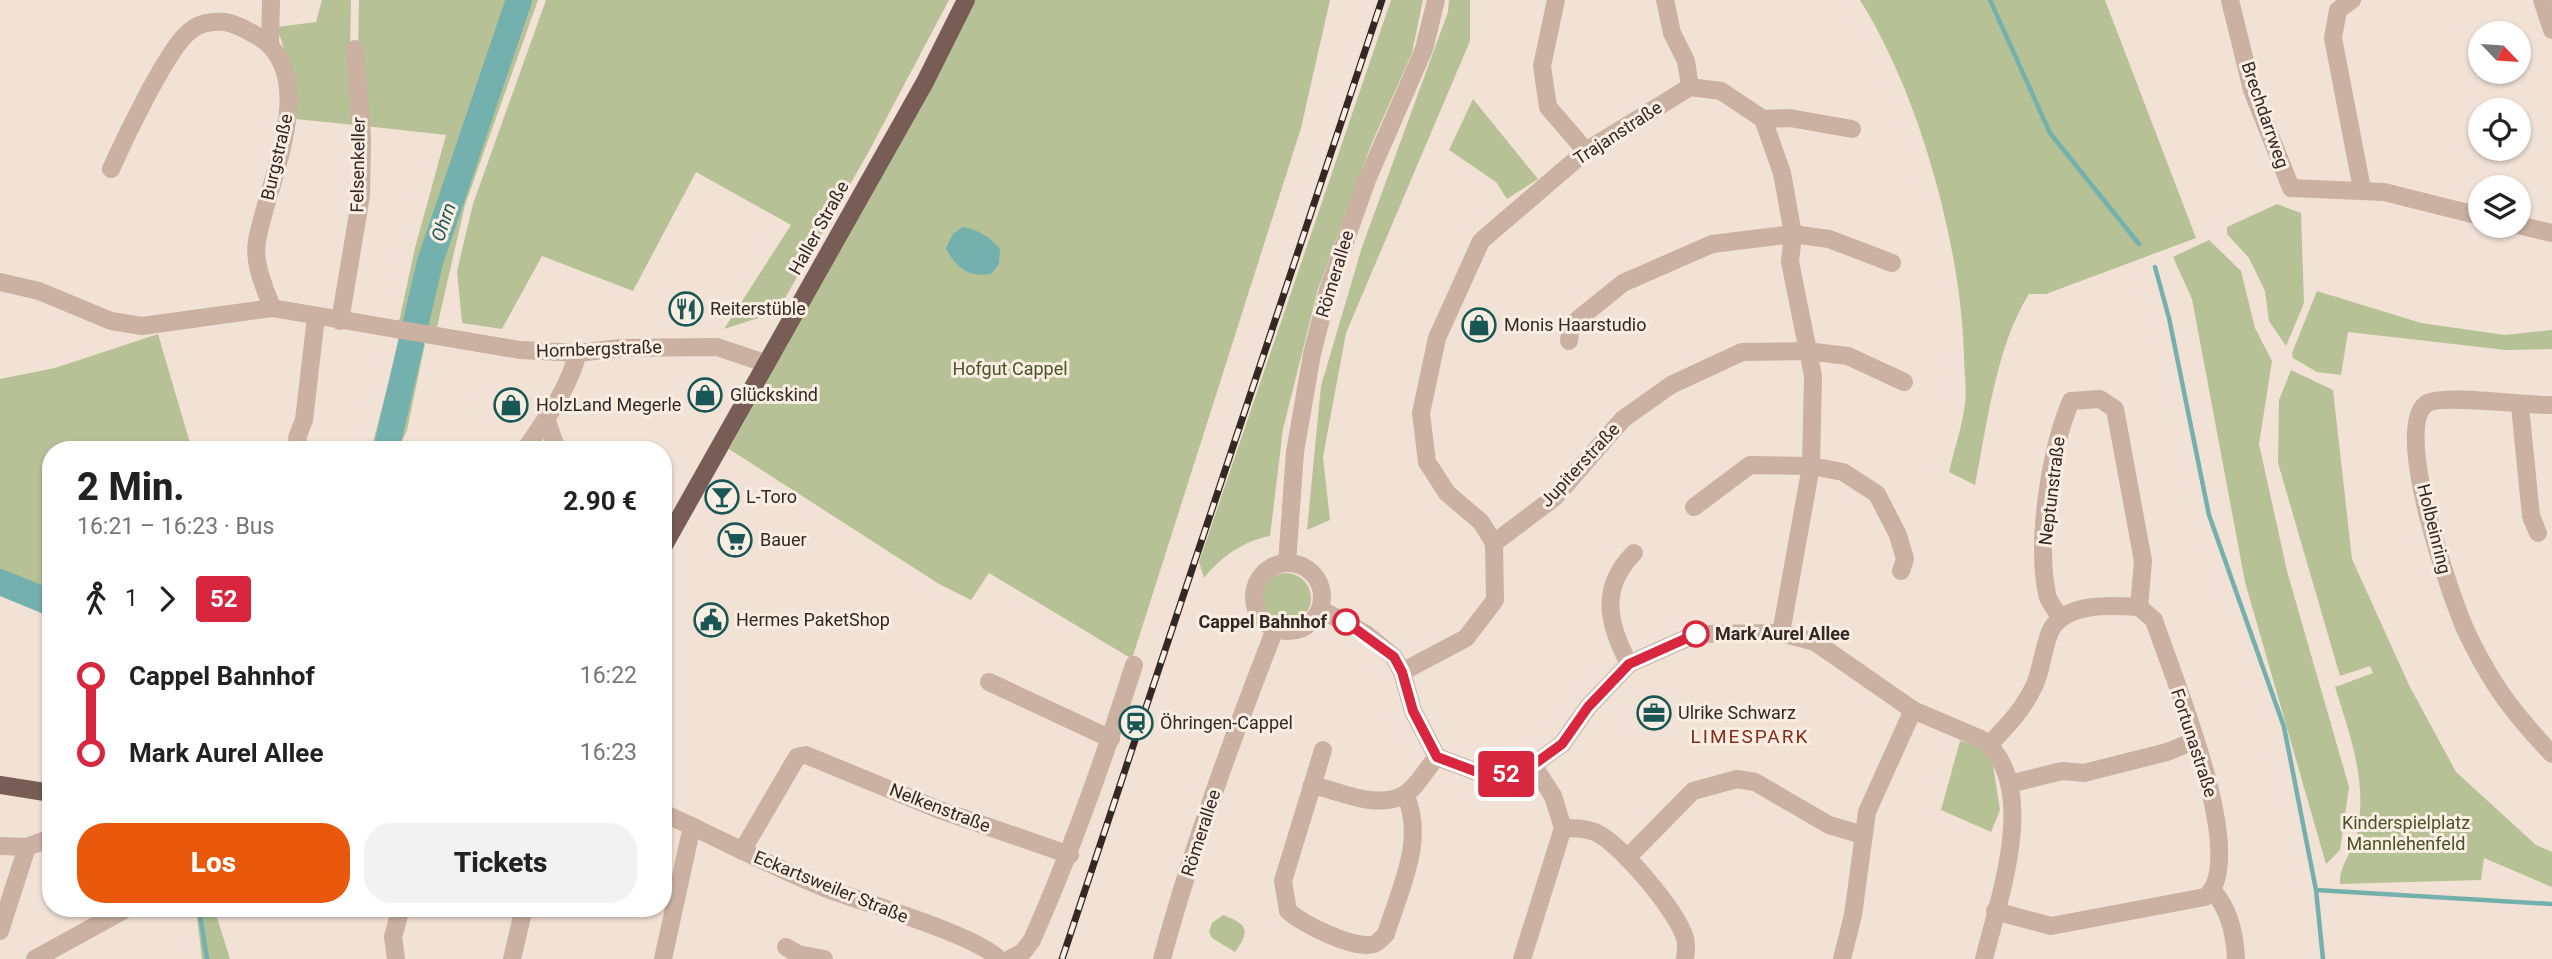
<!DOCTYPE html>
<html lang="de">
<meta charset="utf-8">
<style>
:root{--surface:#fff;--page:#f2f2f2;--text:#222;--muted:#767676;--accent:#ea580c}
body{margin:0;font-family:Roboto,sans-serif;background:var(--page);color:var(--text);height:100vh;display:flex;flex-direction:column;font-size:26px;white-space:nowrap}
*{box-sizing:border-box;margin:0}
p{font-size:23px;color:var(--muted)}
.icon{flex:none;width:38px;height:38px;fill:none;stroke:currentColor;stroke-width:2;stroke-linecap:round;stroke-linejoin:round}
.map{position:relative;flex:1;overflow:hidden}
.side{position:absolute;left:42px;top:441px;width:630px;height:476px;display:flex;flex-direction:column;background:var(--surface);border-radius:28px;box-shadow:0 2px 5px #0004}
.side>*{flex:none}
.badge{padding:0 14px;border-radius:5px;font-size:24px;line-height:46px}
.needle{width:46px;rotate:115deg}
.fabs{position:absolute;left:2468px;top:21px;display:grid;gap:14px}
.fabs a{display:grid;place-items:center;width:63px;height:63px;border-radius:50%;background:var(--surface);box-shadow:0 2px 5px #0004;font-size:35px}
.map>.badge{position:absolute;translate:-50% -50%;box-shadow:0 0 0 4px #fff}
.legs{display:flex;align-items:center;gap:10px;height:77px;padding:0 35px;font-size:23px}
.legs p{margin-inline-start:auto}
.head{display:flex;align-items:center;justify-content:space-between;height:119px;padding:0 35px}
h1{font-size:38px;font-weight:800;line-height:52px}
.cta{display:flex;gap:14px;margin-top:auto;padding:14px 35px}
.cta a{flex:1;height:80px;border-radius:28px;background:var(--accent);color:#fff;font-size:28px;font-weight:800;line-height:80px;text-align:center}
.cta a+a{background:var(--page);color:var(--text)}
ul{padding:0 35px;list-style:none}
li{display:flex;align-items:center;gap:24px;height:77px;font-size:26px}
li i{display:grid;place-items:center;width:10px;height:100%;margin:0 9px;background:currentColor}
li i::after{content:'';width:18px;height:18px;margin:-9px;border:5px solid;border-radius:50%;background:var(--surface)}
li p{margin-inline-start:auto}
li:first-child i{background:linear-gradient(#0000 50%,currentColor 0)}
li:last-child i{background:linear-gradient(currentColor 50%,#0000 0)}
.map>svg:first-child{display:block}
.green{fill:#b6c196}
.water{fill:#74b0ae}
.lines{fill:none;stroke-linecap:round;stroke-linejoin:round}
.stream{stroke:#74b0ae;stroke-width:4.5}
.river{stroke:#74b0ae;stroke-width:26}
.minor{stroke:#cab1a2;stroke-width:18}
.major{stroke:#775d55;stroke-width:18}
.rail-casing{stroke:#342825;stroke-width:7}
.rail{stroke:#faede2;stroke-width:4.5;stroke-dasharray:13;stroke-linecap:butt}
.line-1-casing{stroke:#fff;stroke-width:16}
.line-1{stroke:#d7263d;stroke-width:10}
.stop-1-dot{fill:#fff;stroke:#d7263d;stroke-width:3.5}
.labels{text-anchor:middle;stroke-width:6;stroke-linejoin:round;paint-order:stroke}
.street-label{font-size:18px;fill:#342825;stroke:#faede2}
.poi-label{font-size:18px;fill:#342825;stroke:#faede2;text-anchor:start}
.park-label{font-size:18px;fill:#475427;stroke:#faede2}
.stop-label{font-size:18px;font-weight:bold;fill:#342825;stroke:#faede2;text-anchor:end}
.water-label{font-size:19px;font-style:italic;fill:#195756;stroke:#faede2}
.neighbourhood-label{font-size:19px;letter-spacing:2px;fill:#872b1a;stroke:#faede2}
</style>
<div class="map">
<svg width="2552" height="959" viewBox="0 0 2552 959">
<rect width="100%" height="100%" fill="#f2e2d6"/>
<g class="green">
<path d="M322 0H351L350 52 355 125 295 119 291 71 277 27 316 22Z"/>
<path d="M359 0H538L465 205 437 327 399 322 415 248 446 135 365 126 358 47Z"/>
<path d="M546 0H949L868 153 777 312 724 329 791 225 696 172 633 291 542 256 502 329 462 323 457 271 473 204Z"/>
<path d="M974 0H1330L1301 128 1132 659 989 573 971 600 939 584 729 449 931 86Z"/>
<path d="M1391 0H1423L1412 53 1371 145 1318 289 1283 429 1270 536C1243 541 1221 557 1204 578L1199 562Z"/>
<path d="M1449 0H1470V41L1346 333 1323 457 1330 520 1307 530 1321 386 1362 247 1448 12Z"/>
<path d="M1860 0H2105L2196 238 2046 294H2029C1996 346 1987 425 1975 485L1949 472C1954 450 1962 427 1965 404 1967 389 1964 371 1964 356 1961 244 1919 94 1860 0Z"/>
<path d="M1473 99 1538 179 1507 199 1496 182 1449 150Z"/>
<path d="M2277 204 2301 213 2304 303 2286 346 2269 321 2265 291 2249 258 2227 234V227Z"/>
<path d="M2209 240 2241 271 2255 328 2272 361 2259 444 2287 571 2349 787 2340 850 2326 864 2245 582 2192 299 2173 257Z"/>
<path d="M2317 291 2421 323 2505 335 2552 330V349L2506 350 2348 332 2341 375 2317 372 2293 358 2292 353Z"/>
<path d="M158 334 192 450H51V613L0 592V379L55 368Z"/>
<path d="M400 339 425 344 407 430 398 450H371Z"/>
<path d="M2291 370 2333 390 2352 559 2409 685 2456 772 2536 845 2552 852V887L2484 858 2481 880 2340 884C2339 865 2353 852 2357 834 2368 783 2350 735 2335 687L2373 673 2370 666 2340 676 2278 463 2279 400Z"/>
<circle cx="1286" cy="598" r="25"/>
<path d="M1960 741 1976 745 1992 759 2000 810 1991 832 1941 810Z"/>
<path d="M196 908H214L230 959H202Z"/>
<path d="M1223 915C1247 924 1251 930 1235 952L1212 938 1209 932 1212 923Z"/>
</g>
<path class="water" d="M963 227C979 230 990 237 1000 249L999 264 991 274C969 278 955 267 946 248L953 234Z"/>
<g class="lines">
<g class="stream">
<path d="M1990 0 2050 133 2139 244"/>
<path d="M2155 267 2169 318 2209 515 2284 727 2316 890 2323 959"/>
<path d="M2316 890 2552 904"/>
<path d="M199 908 207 959"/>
</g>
<g class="river">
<path d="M386 450 430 262 519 0"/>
<path d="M0 582 51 603"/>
</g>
<g class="minor">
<path d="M1556 0 1542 66 1548 107 1586 151"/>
<path d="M1665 0 1672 33 1686 61 1690 87"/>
<path d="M2230 0 2252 90 2291 188 2384 192 2480 216"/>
<path d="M2352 0 2338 10 2333 38 2362 189"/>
<path d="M2542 0 2552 30"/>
<path d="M270 44 271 0"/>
<path d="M1763 119 1790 118 1852 129"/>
<path d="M111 169C124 140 168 47 190 31 199 23 213 21 225 22 237 24 249 31 259 37 322 77 266 186 257 241 253 264 265 288 272 308"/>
<path d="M2518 225 2552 233"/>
<path d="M0 282 39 291 111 321 142 326 272 308 520 350 578 353 620 348 717 347 768 364"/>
<path d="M340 321 361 196 362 138 355 49"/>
<path d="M1569 341 1571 325 1623 283 1712 244 1793 234 1829 239 1892 263"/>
<path d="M2552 405C2527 406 2440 393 2426 404 2392 429 2451 598 2467 633 2475 650 2485 668 2495 684 2511 709 2531 732 2552 754"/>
<path d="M2520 406 2531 516 2538 533"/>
<path d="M547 421 557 450"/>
<path d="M300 450 297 438 304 420 316 317"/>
<path d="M525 450C547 417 567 392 578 353"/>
<path d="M1694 507 1750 465 1811 466 1843 472 1877 494 1898 535 1905 559 1901 571"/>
<path d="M1494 543 1555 497 1623 419 1671 385 1742 352 1806 351 1848 356 1904 382"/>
<circle cx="1288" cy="597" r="34"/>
<path d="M1287 563 1295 452 1312 354 1329 287 1367 180 1424 49 1436 0"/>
<path d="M1320 609 1366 634 1394 657 1402 672 1413 711 1437 757 1493 778 1533 765 1562 744 1588 707 1629 664 1696 634 1781 633 1815 642 1913 710 1981 739C2042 782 1998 901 1984 959"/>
<path d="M2060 617C2056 610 2048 602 2047 594 2036 541 2050 450 2071 401L2100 399 2115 409 2143 561 2139 607"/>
<path d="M1629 664C1608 624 1599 588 1634 553"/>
<path d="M1402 672 1466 638 1495 600 1494 543 1481 522 1447 493 1427 462 1421 413 1437 338 1481 241 1586 151 1690 87 1721 91 1763 119 1782 173 1793 234 1790 262 1813 376 1811 466 1781 633"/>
<path d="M989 682 1111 739"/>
<path d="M1989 745C2007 726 2024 709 2035 684 2042 668 2043 648 2050 632 2063 602 2112 605 2139 607L2154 620C2170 670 2252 862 2205 897L2051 926 1995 911"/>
<path d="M1323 750 1283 881 1288 911C1303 924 1354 950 1374 944 1378 943 1383 937 1386 934 1400 888 1426 840 1405 794"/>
<path d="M2009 784 2062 771 2084 773 2167 752 2194 741"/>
<path d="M1312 785C1340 791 1375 810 1404 795 1416 788 1427 768 1437 757"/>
<path d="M663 813C717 837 769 866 825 888 864 903 974 934 999 959"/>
<path d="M1563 828C1574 828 1584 828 1595 832 1620 843 1677 911 1685 938 1687 944 1686 952 1685 959"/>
<path d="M0 846 27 847"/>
<path d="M742 851 797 757 806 755 937 809 1070 855"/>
<path d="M1627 858 1693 791 1737 779 1755 782 1829 825 1863 835"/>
<path d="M2213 891C2229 909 2235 935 2236 959"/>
<path d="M0 931 27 847 51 838"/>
<path d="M786 947 798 954 824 959"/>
<path d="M35 959 124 910"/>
<path d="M396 959 393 937 401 908"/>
<path d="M512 959 524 908"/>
<path d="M663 959 692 826"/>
<path d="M1010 959 1023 952 1032 940C1072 850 1104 759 1134 665"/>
<path d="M1162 959C1192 847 1233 737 1275 629"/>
<path d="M1522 959 1563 828 1553 796 1533 765"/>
<path d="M1842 959 1853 915 1867 812 1913 710"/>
</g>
<g class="major">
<path d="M663 547 925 82 966 0"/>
<path d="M0 785 51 793"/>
</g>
<defs>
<path id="rail" d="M1062 959 1382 0"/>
</defs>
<use href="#rail" class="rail-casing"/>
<use href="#rail" class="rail"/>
</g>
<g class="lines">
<defs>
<path id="line-1" d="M1346 622 1394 657 1402 672 1413 711 1437 757 1493 778 1533 765 1562 744 1588 707 1629 664 1696 634"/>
</defs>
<use href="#line-1" class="line-1-casing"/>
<use href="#line-1" class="line-1"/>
</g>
<defs>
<symbol id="restaurant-ring" viewBox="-11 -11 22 22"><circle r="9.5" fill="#faede2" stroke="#195756" stroke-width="1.5"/><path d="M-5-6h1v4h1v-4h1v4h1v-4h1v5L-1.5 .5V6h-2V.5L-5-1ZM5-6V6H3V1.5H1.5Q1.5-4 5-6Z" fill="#195756"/></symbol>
<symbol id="shop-ring" viewBox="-11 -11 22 22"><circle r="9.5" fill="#faede2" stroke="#195756" stroke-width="1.5"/><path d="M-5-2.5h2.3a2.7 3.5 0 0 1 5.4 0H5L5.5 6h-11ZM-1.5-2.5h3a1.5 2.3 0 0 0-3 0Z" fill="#195756"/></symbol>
<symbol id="bar-ring" viewBox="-11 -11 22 22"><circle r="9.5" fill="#faede2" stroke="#195756" stroke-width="1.5"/><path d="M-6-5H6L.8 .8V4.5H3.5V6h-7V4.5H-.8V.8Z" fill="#195756"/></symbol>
<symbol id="supermarket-ring" viewBox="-11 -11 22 22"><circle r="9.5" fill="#faede2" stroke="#195756" stroke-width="1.5"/><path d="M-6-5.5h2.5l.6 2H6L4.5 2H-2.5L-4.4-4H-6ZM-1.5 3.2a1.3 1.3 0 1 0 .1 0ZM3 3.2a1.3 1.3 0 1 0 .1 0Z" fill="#195756"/></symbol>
<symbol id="civic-ring" viewBox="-11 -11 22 22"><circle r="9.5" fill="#faede2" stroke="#195756" stroke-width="1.5"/><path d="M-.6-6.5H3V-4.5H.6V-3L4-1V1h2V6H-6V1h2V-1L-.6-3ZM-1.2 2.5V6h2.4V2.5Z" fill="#195756"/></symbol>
<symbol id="office-ring" viewBox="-11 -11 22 22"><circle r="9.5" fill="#faede2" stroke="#195756" stroke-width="1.5"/><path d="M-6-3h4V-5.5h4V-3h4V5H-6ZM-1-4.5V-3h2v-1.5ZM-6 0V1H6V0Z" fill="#195756"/></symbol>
<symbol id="station-ring" viewBox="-11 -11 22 22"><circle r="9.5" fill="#faede2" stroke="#195756" stroke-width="1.5"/><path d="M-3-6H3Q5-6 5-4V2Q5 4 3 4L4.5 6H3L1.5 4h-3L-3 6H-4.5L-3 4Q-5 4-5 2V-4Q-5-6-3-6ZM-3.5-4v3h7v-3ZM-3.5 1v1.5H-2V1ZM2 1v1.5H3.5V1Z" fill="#195756"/></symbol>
</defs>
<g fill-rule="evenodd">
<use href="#restaurant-ring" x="667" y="290" width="38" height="38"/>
<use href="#shop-ring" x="1460" y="306" width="38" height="38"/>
<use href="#shop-ring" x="686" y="376" width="38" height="38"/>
<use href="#shop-ring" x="492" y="386" width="38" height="38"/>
<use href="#bar-ring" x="703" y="478" width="38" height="38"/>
<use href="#supermarket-ring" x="716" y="521" width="38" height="38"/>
<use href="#civic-ring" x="692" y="601" width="38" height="38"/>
<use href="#office-ring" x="1635" y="694" width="38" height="38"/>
<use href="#station-ring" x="1117" y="704" width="38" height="38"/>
</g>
<g class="stop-1-dot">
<circle cx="1346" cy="622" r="12"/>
<circle cx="1696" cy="634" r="12"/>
</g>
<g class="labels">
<g class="street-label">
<text transform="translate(2265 115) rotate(71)" y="6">Brechdarrweg</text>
<text transform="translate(1618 133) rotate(-33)" y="6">Trajanstraße</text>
<text transform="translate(277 157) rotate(-77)" y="6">Burgstraße</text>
<text transform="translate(358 165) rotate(-89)" y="6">Felsenkeller</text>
<text transform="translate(819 228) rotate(-61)" y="6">Haller Straße</text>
<text transform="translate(1335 274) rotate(-73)" y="6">Römerallee</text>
<text transform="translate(599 349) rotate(-2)" y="6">Hornbergstraße</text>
<text transform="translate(1580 465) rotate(-47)" y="6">Jupiterstraße</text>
<text transform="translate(2052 491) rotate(-83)" y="6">Neptunstraße</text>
<text transform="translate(2434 529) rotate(76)" y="6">Holbeinring</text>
<text transform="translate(2194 743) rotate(72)" y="6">Fortunastraße</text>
<text transform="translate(940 808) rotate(21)" y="6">Nelkenstraße</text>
<text transform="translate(1201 833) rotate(-72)" y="6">Römerallee</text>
<text transform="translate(831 887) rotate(22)" y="6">Eckartsweiler Straße</text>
</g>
<g class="poi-label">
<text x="710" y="315">Reiterstüble</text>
<text x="1504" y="331">Monis Haarstudio</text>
<text x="730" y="401">Glückskind</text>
<text x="536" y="411">HolzLand Megerle</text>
<text x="746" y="503">L-Toro</text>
<text x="760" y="546">Bauer</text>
<text x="736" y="626">Hermes PaketShop</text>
<text x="1678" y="719">Ulrike Schwarz</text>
<text x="1160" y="729">Öhringen-Cappel</text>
</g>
<g class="park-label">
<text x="1010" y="375">Hofgut Cappel</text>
<text x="2406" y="829">Kinderspielplatz<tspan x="2406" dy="21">Mannlehenfeld</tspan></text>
</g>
<g class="stop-label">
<text x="1327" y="628">Cappel Bahnhof</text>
<text x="1715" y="640" text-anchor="start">Mark Aurel Allee</text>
</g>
<g class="water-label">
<text transform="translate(443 222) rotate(-71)" y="7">Ohrn</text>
</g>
<g class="neighbourhood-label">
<text x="1750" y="743">LIMESPARK</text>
</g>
</g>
</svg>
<div class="fabs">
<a><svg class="needle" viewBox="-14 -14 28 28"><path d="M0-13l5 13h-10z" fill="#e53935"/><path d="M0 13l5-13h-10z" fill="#767676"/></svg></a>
<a><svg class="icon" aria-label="locate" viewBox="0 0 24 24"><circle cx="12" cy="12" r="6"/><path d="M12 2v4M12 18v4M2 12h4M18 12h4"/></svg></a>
<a><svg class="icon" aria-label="layers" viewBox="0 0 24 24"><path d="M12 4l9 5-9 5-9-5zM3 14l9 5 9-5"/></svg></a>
</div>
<b class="badge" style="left:1506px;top:774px;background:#d7263d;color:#fff">52</b>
<section class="side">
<div class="head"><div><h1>2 Min.</h1><p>16:21 – 16:23 · Bus</p></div><b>2.90 €</b></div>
<div class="legs"><svg class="icon" aria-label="walk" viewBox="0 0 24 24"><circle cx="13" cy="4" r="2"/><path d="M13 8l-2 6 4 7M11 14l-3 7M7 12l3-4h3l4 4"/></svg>1<svg class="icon" aria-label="forward" viewBox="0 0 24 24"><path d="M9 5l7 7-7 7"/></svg><b class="badge" style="background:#d7263d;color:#fff">52</b></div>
<ul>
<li><i style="color:#d7263d"></i><b>Cappel Bahnhof</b><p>16:22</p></li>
<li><i style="color:#d7263d"></i><b>Mark Aurel Allee</b><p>16:23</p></li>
</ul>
<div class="cta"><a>Los</a><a>Tickets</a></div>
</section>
</div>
